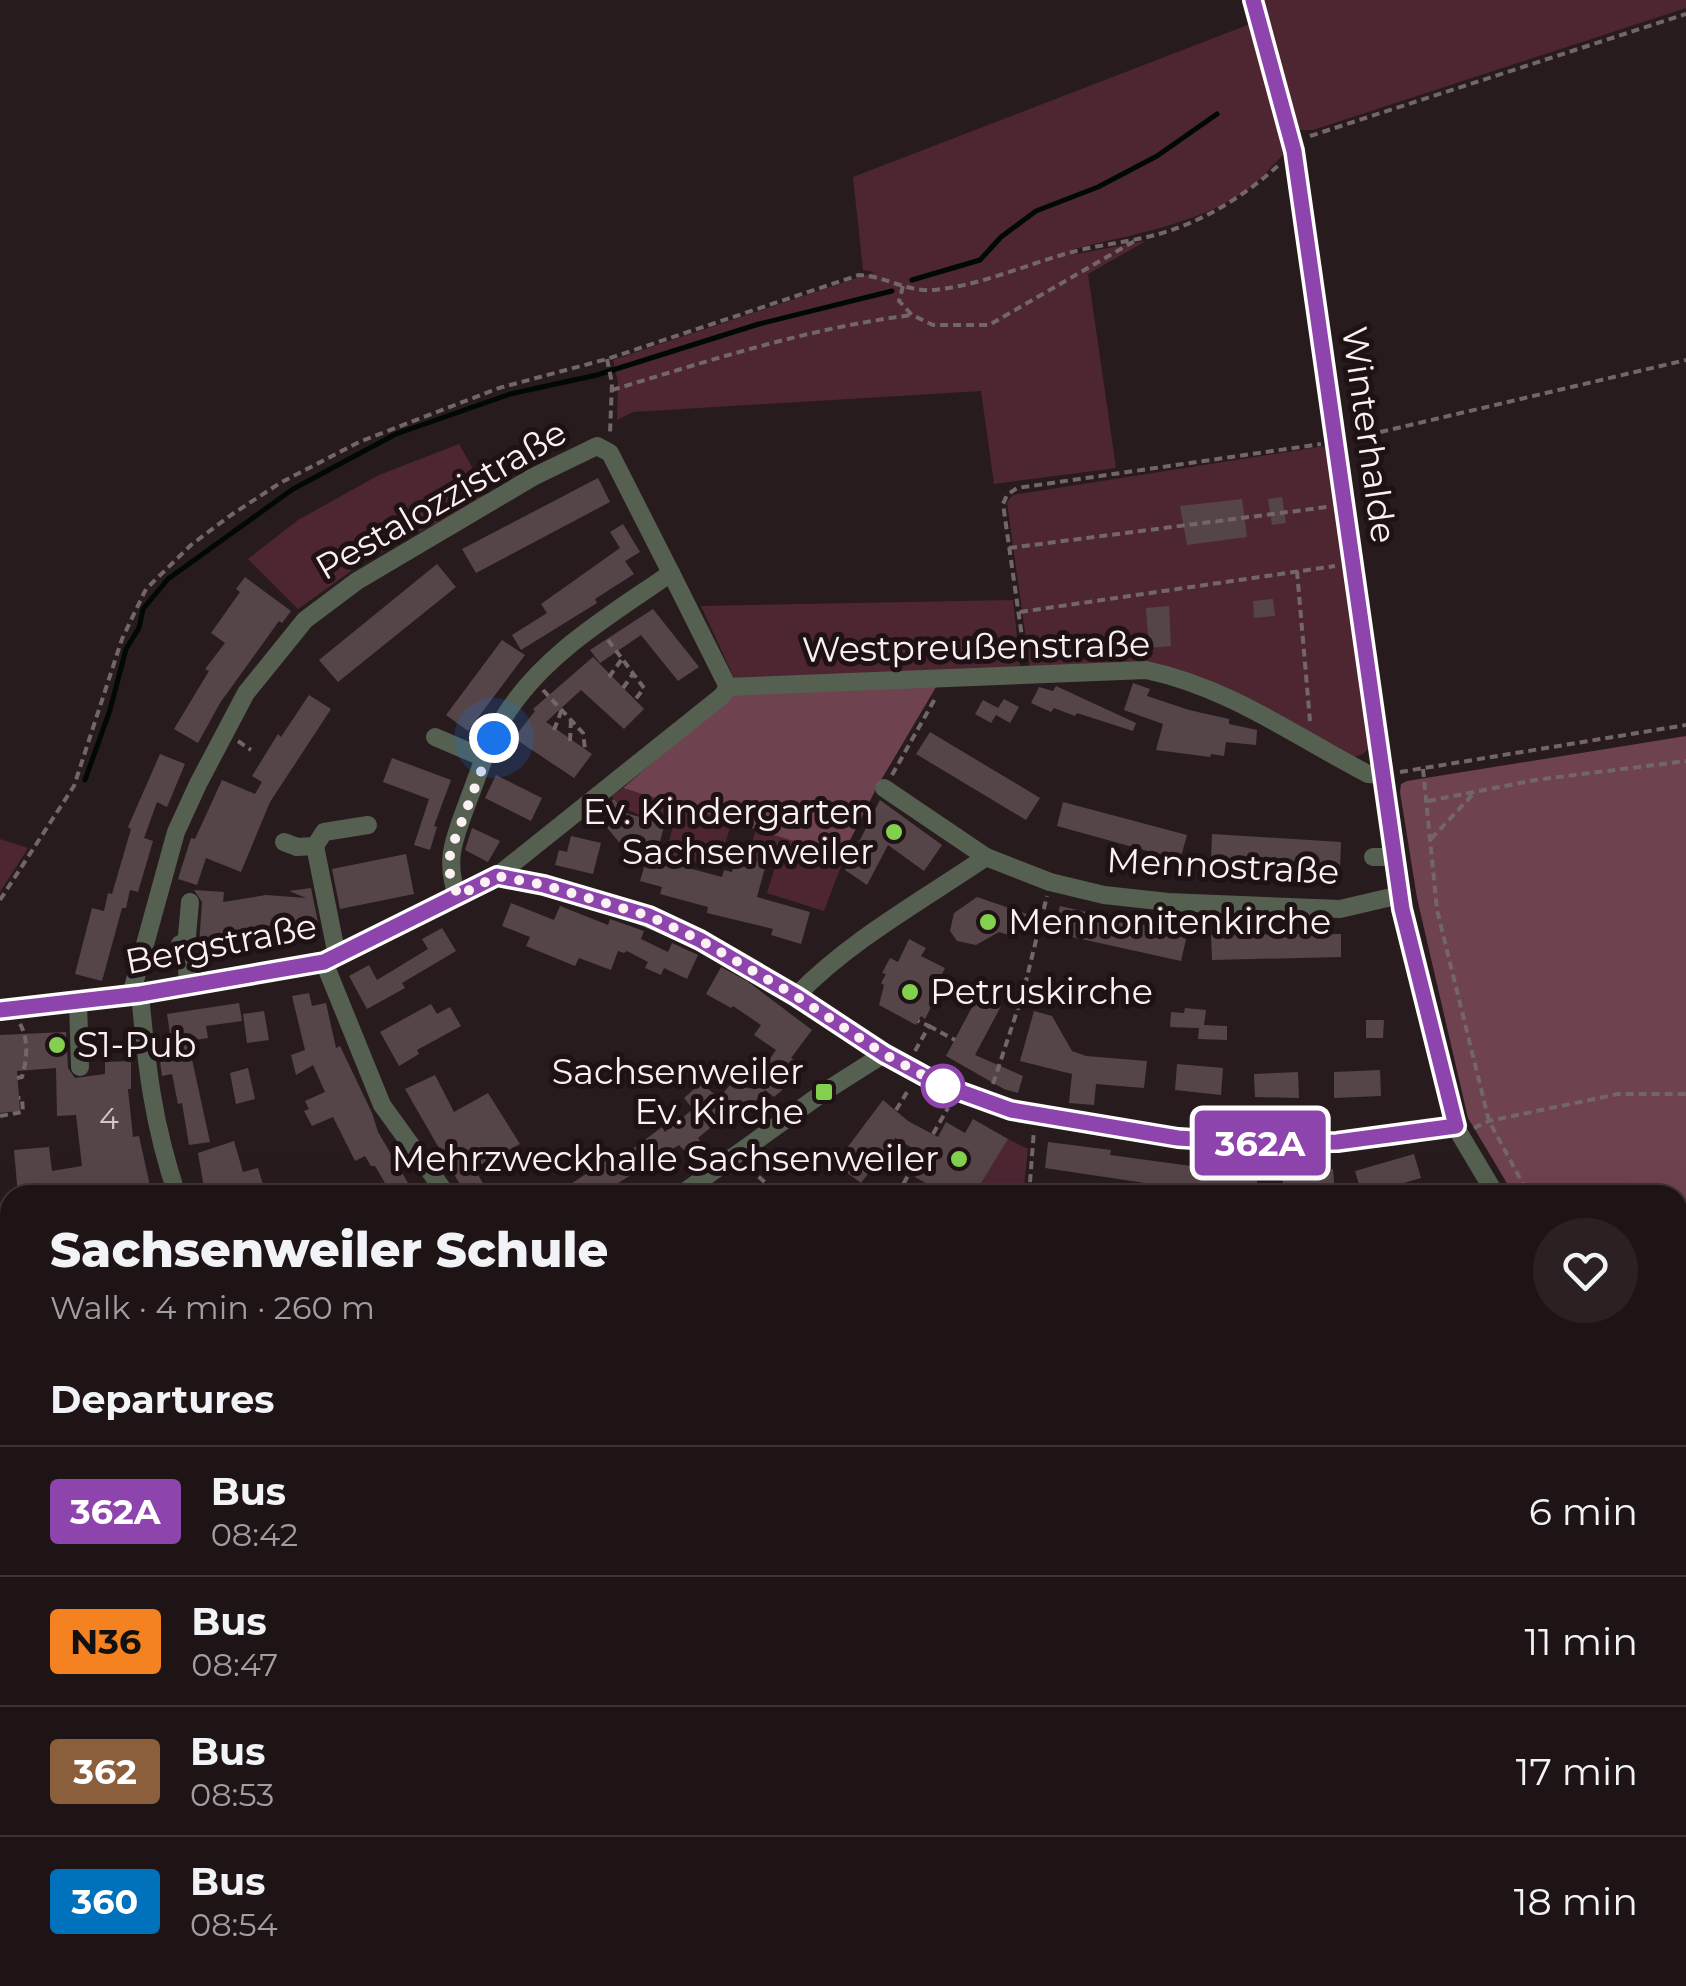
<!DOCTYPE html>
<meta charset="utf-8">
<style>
:root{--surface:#1e1416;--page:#2b2123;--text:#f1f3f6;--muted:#a19ea1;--line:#3c3335}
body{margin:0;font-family:Montserrat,sans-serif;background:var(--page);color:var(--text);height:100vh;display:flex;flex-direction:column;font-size:38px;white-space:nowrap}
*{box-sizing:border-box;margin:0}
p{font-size:32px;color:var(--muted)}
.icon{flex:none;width:55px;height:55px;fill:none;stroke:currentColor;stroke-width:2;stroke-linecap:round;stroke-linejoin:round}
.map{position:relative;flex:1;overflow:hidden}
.panel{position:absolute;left:0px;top:1185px;width:1688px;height:802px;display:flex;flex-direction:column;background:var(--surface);border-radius:30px 30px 0 0;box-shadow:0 10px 40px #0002,0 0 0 2px var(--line)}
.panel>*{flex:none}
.badge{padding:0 20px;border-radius:8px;font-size:35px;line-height:65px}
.you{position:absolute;width:50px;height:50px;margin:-25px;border:8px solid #fff;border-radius:50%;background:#1a73e8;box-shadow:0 0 0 15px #1a73e833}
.map>.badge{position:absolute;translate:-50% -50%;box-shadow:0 0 0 5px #fff}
h2{padding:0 50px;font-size:38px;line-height:90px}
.round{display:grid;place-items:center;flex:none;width:105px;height:105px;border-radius:52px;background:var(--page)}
.overview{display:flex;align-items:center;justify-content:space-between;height:170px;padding:0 50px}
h1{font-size:48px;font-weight:800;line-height:75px}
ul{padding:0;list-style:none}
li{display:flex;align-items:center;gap:30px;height:130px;padding:0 50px;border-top:2px solid var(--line)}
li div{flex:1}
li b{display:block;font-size:38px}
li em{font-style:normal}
li .badge{min-width:110px;font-weight:700;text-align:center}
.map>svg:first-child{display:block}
.green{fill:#4d2632}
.forest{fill:#6f424f}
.water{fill:#000a00}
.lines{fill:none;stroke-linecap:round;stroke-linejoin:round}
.stream{stroke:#000a00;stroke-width:5}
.building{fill:#554549}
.path{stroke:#726669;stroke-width:4;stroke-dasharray:8 5;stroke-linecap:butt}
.minor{stroke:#556050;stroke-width:18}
.line-casing{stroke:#fff;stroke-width:22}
.line{stroke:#8e44ad;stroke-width:15}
.walk{stroke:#fbf1f3;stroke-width:10;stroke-dasharray:0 18}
.poi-dot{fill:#83d04e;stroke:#1e1215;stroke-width:4}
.stop-dot{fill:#fff;stroke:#8e44ad;stroke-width:5}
.labels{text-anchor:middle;stroke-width:10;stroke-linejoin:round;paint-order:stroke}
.number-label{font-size:30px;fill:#d2c6c8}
.street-label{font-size:35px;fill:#fbf1f3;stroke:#1e1215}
.poi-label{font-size:35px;fill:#fbf1f3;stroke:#1e1215;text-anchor:end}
</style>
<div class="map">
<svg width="1686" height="1986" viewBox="0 0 1686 1986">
<rect width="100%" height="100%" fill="#281b1e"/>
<g class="green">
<path d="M1255 0H1686V8L1313 130H1299L1263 31 1286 149 1284 154C1273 164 1263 178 1251 187 1199 225 1135 233 1075 249L1076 254 1146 241 1088 274 1116 468 994 484 981 391 633 412 617 420 618 382 613 360 875 272 863 270 853 177 1258 21Z"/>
<path d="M459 444 488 496 368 559 298 609 248 559 298 520 379 475Z"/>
<path d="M1325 446 1355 610 1374 744 1363 754 1354 757 1172 672 1030 669 1007 502 1013 495Z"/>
<path d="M1013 600 1020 665 1014 670 736 682 701 606Z"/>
<path d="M623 788 732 822 717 868 666 854 673 825C648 817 630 816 611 796Z"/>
<path d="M756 829 845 856 824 911 767 893 775 867 747 859Z"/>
<path d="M0 839 28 848 0 892Z"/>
<path d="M1008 1139 1028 1149 1023 1195H974Z"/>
<path d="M0 1258 10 1268V1483L0 1476Z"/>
<path d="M0 1695 10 1702V1846L0 1837Z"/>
<path d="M1686 1801V1951L1678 1973V1819Z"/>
<path d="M794 1978H909L922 1986H798Z"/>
<path d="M1355 1978H1563L1560 1986H1340Z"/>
<path d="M1590 1978H1676L1673 1986H1587Z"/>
</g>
<g class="forest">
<path d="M939 682 877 787 842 856 623 788 733 694Z"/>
<path d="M1686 736V1479L1678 1465V1195H1514L1468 1118 1417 898 1400 792 1401 784 1407 781Z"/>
<path d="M0 1476 10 1483V1568L0 1561Z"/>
<path d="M0 1872 10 1882V1978H115L131 1986H0Z"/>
<path d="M310 1978H713L721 1986H288Z"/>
</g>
<path class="water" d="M115 1978H310L288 1986H131Z"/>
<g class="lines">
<g class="stream">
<path d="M912 280 980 260 1001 237 1036 211 1098 187 1157 156 1217 114"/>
<path d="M85 780 110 710 126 649 139 628 143 609 168 579 293 489 396 434 510 394 597 375 759 324 892 291"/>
<path d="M1678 1719 1683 1716"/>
<path d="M1417 1986 1427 1978"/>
</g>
</g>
<g class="building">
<path d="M598 478 610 502 476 573 462 549Z"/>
<path d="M1282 497 1286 523 1272 525 1268 499Z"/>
<path d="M1242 499 1247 537 1187 545 1180 506Z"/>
<path d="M623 524 640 552 625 561 634 574 595 599 597 603 521 650 512 635 547 613 541 604 620 548 610 532Z"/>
<path d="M437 564 456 587 338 682 319 660Z"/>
<path d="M245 577 291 611 282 623 279 621 220 703 198 743 174 729 209 671 205 669 225 643 211 633 240 592 236 589Z"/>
<path d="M1273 599 1275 616 1254 618 1253 601Z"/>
<path d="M1169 606 1171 646 1149 648 1146 608Z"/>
<path d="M653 609 699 667 678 681 641 635 600 663 590 650Z"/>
<path d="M502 640 525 655 468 731 446 715Z"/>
<path d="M593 657 644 709 624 729 581 690 546 722 592 754 574 778 514 738 535 711 533 709Z"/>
<path d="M1133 683 1150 689 1147 696 1189 710 1229 719V724L1257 730 1256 745 1226 742 1224 756 1211 754 1210 757 1156 750 1163 724 1124 710Z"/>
<path d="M1056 686 1136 723 1133 731 1077 713 1075 716 1054 708 1051 712 1031 703 1039 687 1053 691Z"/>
<path d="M309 695 331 709 270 802 241 872 206 858 197 885 178 879 191 838 195 839 222 780 255 794 262 782 252 776 278 734 281 737Z"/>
<path d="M1004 699 1019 707 1010 723 996 715 991 723 975 714 983 700 998 708Z"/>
<path d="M930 732 1040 798 1026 820 916 754Z"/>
<path d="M160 754 185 764 167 807 157 802 144 838 153 841 138 892 130 890 126 908H122L102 981 75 974 92 908 104 911 108 893 112 894 131 829 128 827Z"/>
<path d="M392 758 451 780 434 826 437 827 430 850 414 845 429 799 383 782Z"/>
<path d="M496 775 542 798 531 821 485 798Z"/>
<path d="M614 799 628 814 665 823 656 856 623 847 595 813Z"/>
<path d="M880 800 942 845 924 871 888 845 867 885 845 870Z"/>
<path d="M1063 802 1187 835 1180 860 1057 826Z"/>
<path d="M472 828 500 841 488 862 465 850Z"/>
<path d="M1212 834 1341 842 1340 868 1211 859Z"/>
<path d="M571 836 601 843 593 874 555 865 559 850 567 852Z"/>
<path d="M406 854 414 894 340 909 332 869Z"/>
<path d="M736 856 766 864 757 897 810 912 801 944 771 935 773 929 707 913 708 907 660 894 662 887 640 881 647 857 722 877 724 870 732 872Z"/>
<path d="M311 888 319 927 220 944V947L199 946 202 902 194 890 224 892 223 902 266 895 306 898 289 891Z"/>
<path d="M977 897 1027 914 1018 938 999 932 976 945 957 941 950 931 954 913Z"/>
<path d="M511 903 554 920 560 906 608 925 610 919 644 931 641 939 668 952 672 943 698 955 687 979 664 968 661 975 645 968 648 962 627 951 624 953 618 951 611 970 579 958 575 966 526 946 530 937 502 926Z"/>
<path d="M1060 906 1187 935 1181 961 1054 933Z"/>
<path d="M442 928 456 951 402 983 405 988 367 1009 349 976 369 965 377 980 428 949 422 939Z"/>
<path d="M1341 934V957L1212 960 1211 935Z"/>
<path d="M909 939 926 948 921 956 945 968 936 986 940 989 925 1019 921 1016 916 1025 879 1005 884 985 881 983 886 974 882 973 890 958 898 962Z"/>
<path d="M721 967 747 981 812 1030 791 1058 800 1064 781 1091 774 1097 765 1090 743 1115 735 1107 698 1138 706 1149 693 1160 679 1145 599 1195H554L624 1149 627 1153 662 1127 665 1132 693 1109 684 1098 701 1083 719 1098 736 1078 749 1089 776 1050 754 1035 761 1025 733 1006 731 1008 706 994Z"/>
<path d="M309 993 312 1006 326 1003 336 1048 340 1046 372 1113 378 1132 415 1195H392L375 1166H371L365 1156 355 1161 333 1117 312 1126 304 1111 309 1109 305 1101 325 1092 313 1065 296 1075 291 1055 305 1050 292 996Z"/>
<path d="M979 994 1001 1006 975 1055 1023 1076 1018 1093 1004 1089 946 1056Z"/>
<path d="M239 1003 242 1021 206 1026 208 1038 188 1041 210 1142 189 1145 182 1103 178 1104 172 1074 162 1076 160 1062 174 1059 167 1014Z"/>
<path d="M431 1004 437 1014 450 1007 461 1026 417 1050 419 1054 399 1066 380 1032Z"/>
<path d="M1185 1008 1206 1010 1204 1025 1227 1026V1040L1198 1039 1199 1028 1170 1027 1171 1012 1184 1013Z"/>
<path d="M264 1011 269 1040 247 1043 243 1014Z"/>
<path d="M1034 1011 1052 1016 1072 1051 1086 1056 1147 1061 1144 1088 1096 1084 1094 1105 1069 1103 1072 1074 1020 1061Z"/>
<path d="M1366 1020H1384L1383 1038H1366Z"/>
<path d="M66 1032 68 1068 75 1078 105 1074V1062L131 1061V1089H128L133 1137 139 1136 152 1195H18L14 1150 49 1147 52 1171 82 1166 76 1115 57 1116 56 1068 17 1071 20 1111 0 1113V1035Z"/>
<path d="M1177 1064 1223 1068 1221 1095 1175 1090Z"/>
<path d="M248 1068 255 1099 236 1104 230 1073Z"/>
<path d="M1380 1070 1381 1096 1334 1098V1072Z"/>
<path d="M1298 1072 1299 1098 1255 1097 1254 1074Z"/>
<path d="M435 1075 454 1112 488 1093 520 1144 474 1168 490 1195H466L405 1089Z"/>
<path d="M883 1100 908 1121 938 1137 946 1122 965 1133 973 1119 1008 1139 974 1195H959L941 1185 938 1190 915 1177 926 1156 895 1138 861 1183 835 1164Z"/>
<path d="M234 1141 243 1172 258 1168 266 1195H240L237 1183 204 1188 198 1153Z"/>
<path d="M1048 1142 1111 1150 1110 1155 1206 1168 1258 1170 1256 1195 1205 1192 1045 1168Z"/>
<path d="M1414 1154 1421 1178 1362 1195 1355 1171Z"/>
<path d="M1333 1169 1335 1192 1284 1195 1282 1173Z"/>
</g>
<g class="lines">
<g class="path">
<path d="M1310 136 1686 14"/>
<path d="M903 286 899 301 912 315 933 325H989L1138 239"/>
<path d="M607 359 612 383 610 433"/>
<path d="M612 390C711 360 809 328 912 315"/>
<path d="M1355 438 1686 360"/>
<path d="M1009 548 1327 507"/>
<path d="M1297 571 1310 721"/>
<path d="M1020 612 1335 566"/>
<path d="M608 640 644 688 635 700"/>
<path d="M1025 658 1003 504 1007 495 1017 488 1321 444"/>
<path d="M609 677 622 659"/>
<path d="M623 688 633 674"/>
<path d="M543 690 583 733 585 749"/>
<path d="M554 730 562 709"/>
<path d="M238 741 251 750"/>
<path d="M570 741 571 719"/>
<path d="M1423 769 1437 910 1489 1121 1529 1195"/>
<path d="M1400 772 1686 725"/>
<path d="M892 775 936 697"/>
<path d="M1428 801 1535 780 1686 761"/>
<path d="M1431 839 1475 792"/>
<path d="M0 900 74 786 122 639 146 589 191 545 231 515 280 483 359 442 499 388 607 359 859 275C885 276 907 292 933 290 978 286 1023 266 1065 254 1095 245 1125 243 1155 235 1201 223 1245 196 1280 164"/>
<path d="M929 1026 955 1040"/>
<path d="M915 1051 929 1026 918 1021"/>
<path d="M17 1078 22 1077C27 1060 29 1039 20 1024"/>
<path d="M993 1084 1023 993 1047 896"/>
<path d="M896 1110 909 1089"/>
<path d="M0 1116 23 1112 22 1098H19"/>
<path d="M1474 1128 1489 1121 1618 1094H1686"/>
<path d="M933 1134 948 1108"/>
<path d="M749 1168 779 1195"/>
<path d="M897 1195 921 1153"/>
<path d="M1029 1195 1034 1130"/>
<path d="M1678 1395 1686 1390"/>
<path d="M0 1799 10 1808"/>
<path d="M691 1978 703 1986"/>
<path d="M937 1978 944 1986"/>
<path d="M530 1986V1978"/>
</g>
<g class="minor">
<path d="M1253 0 1295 151 1402 909 1455 1126 1496 1195"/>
<path d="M728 687 1146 670C1228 687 1295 736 1368 774L1382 775"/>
<path d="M435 737 484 758"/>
<path d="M884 788 986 857"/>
<path d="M284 842 297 847 315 846"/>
<path d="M1373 857H1394"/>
<path d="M497 876C614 898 698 934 798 997 845 1026 889 1061 940 1084 984 1105 1031 1114 1078 1123 1202 1147 1332 1153 1455 1126"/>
<path d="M457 896C444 857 455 838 468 801 479 773 488 742 504 717 544 653 611 615 671 573L728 687"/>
<path d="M180 944 186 947 188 987"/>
<path d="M186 947 190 902"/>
<path d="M337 956 315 846 324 832 368 825"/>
<path d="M324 962 382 1105 447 1195"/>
<path d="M140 994C147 1070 153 1123 177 1195"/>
<path d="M131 995 176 832 198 784 246 693 305 620 357 581 533 477 597 446 610 453 671 573"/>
<path d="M796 996C850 940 923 900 986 857L1050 882 1104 895 1168 902 1340 909 1400 895"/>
<path d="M78 1002 80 1067"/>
<path d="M0 1010 140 994 324 962 497 876 722 696 728 687"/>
<path d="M680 1195 824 1092 884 1054"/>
<path d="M0 1247 10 1258"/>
<path d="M1678 1497 1686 1510"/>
<path d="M1678 1698H1686"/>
<path d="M1678 1765 1686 1746"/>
<path d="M1021 1978 1025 1986"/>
<path d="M1571 1986 1573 1978"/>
</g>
</g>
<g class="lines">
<defs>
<path id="line" d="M0 1010 140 994 324 962 497 876 544 885 649 916 700 940 796 996 884 1054 939 1084 1011 1110 1178 1138 1258 1143 1337 1142 1456 1126 1402 909 1294 151 1253 0"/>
</defs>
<use href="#line" class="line-casing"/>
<use href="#line" class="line"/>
<path class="walk" d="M494 738 450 852V875L458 896 497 876 544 885 649 916 700 940 796 996 884 1054 943 1086"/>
</g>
<g class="poi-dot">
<circle cx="894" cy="832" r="10"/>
<circle cx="988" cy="922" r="10"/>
<circle cx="910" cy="992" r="10"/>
<circle cx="57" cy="1045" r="10"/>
<rect x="814" y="1082" width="20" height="20" rx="5"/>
<circle cx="959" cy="1159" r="10"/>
</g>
<circle class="stop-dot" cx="943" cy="1086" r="20"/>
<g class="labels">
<g class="number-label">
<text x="109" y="1129">4</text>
</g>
<g class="street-label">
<text transform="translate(1369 435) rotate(82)" y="12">Winterhalde</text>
<text transform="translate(441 500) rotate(-30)" y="12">Pestalozzistraße</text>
<text transform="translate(976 647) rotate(-1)" y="12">Westpreußenstraße</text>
<text transform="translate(1223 866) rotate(3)" y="12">Mennostraße</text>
<text transform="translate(221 944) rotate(-11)" y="12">Bergstraße</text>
</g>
<g class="poi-label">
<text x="874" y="824">Ev. Kindergarten<tspan x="874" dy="40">Sachsenweiler</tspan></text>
<text x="1008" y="934" text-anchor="start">Mennonitenkirche</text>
<text x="930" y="1004" text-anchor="start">Petruskirche</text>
<text x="77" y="1057" text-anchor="start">S1-Pub</text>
<text x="804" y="1084">Sachsenweiler<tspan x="804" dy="40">Ev. Kirche</tspan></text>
<text x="939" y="1171">Mehrzweckhalle Sachsenweiler</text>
</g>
</g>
</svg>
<div class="you" style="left:494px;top:738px"></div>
<b class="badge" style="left:1260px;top:1143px;background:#8e44ad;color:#fff">362A</b>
<section class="panel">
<div class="overview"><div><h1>Sachsenweiler Schule</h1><p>Walk · 4 min · 260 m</p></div><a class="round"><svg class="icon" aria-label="heart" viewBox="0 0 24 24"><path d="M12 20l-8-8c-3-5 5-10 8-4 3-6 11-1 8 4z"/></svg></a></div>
<h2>Departures</h2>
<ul>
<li><span class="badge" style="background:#8e44ad;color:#fff">362A</span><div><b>Bus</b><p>08:42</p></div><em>6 min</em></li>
<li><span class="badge" style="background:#f58220;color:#111">N36</span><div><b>Bus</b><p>08:47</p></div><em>11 min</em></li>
<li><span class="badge" style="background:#8b5e3c;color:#fff">362</span><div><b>Bus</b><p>08:53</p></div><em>17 min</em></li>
<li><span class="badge" style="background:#0072bc;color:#fff">360</span><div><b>Bus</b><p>08:54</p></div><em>18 min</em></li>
</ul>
</section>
</div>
